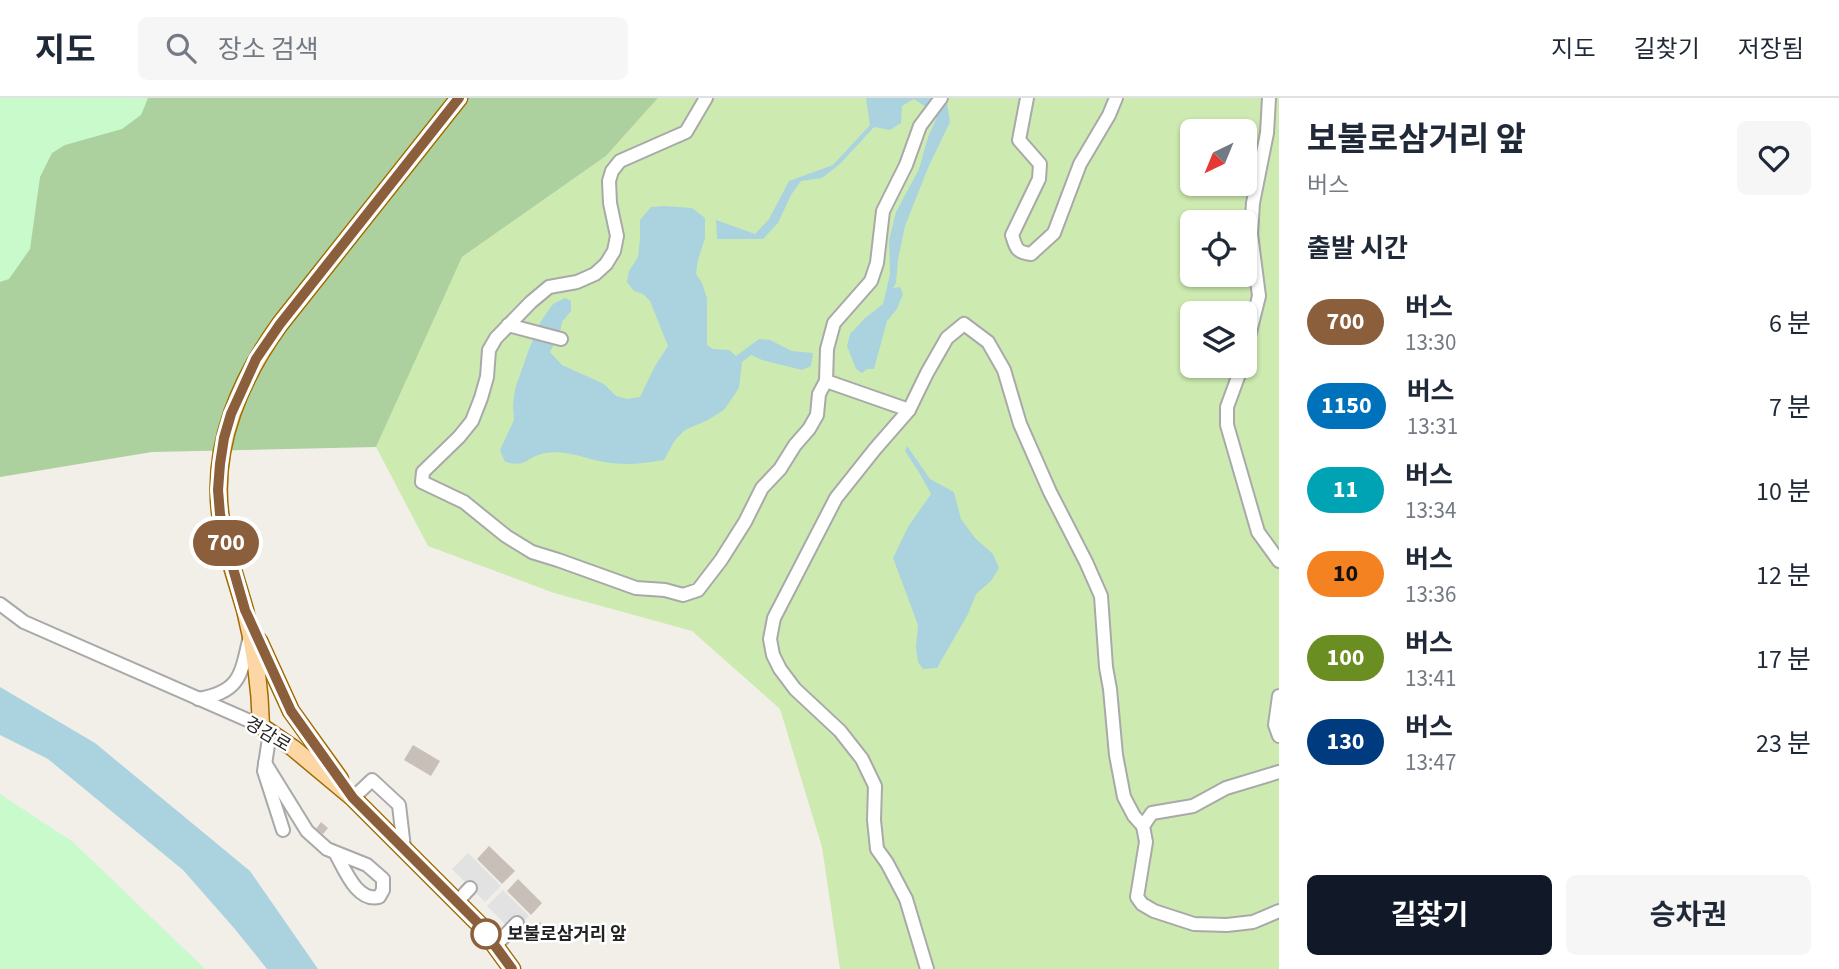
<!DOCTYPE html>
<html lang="ko">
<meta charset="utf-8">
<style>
:root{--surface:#fff;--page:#f6f6f7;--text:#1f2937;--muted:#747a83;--line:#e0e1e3;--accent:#111827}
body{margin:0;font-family:"Source Sans 3","Noto Sans KR",sans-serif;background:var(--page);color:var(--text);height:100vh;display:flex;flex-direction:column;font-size:26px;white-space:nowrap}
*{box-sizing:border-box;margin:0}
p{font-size:23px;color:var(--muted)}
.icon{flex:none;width:38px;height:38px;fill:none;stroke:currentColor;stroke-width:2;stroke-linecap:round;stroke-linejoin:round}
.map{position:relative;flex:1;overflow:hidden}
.drawer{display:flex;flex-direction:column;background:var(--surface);width:560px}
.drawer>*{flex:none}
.badge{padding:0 14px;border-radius:23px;font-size:24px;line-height:46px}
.needle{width:46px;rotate:223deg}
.fabs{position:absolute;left:1180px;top:21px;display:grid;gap:14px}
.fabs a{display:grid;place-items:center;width:77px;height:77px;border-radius:10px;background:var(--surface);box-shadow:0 2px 5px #0004;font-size:35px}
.map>.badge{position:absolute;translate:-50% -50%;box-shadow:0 0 0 4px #fff}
h2{padding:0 28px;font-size:26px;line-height:63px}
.round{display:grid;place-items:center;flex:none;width:74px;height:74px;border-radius:10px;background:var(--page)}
.overview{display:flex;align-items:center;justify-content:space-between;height:119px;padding:0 28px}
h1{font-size:33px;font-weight:700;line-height:52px}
.cta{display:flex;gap:14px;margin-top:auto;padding:14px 28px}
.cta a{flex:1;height:80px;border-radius:10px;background:var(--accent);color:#fff;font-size:28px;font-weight:700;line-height:80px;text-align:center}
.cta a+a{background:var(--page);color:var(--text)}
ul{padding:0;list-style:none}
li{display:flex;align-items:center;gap:21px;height:84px;padding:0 28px}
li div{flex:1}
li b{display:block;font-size:26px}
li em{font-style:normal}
li .badge{min-width:77px;font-weight:700;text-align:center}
header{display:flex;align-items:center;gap:42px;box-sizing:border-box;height:98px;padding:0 35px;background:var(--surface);border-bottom:2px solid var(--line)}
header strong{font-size:33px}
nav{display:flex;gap:38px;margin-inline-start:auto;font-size:24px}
.search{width:490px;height:63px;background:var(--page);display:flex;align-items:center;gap:18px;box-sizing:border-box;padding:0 24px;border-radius:10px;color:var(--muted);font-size:26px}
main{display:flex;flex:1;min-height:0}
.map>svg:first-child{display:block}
.grass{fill:#cdebb0;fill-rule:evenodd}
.forest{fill:#add19e}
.park{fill:#c8facc}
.parking{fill:#e2e2e2}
.water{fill:#aad3df}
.building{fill:#c7bfb8}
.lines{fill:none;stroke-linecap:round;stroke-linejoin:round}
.minor-casing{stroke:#a9a9a9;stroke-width:16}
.major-casing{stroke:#a06b00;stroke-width:19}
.minor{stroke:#fff;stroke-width:12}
.major{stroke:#fcd6a4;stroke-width:16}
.line-casing{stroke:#fff;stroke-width:16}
.line{stroke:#8b5e3c;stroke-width:10}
.stop-dot{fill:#fff;stroke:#8b5e3c;stroke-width:3.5}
.labels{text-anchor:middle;stroke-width:5;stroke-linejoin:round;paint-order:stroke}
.street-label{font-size:18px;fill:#222;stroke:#fff}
.stop-label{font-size:18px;font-weight:bold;fill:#222;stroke:#fff;text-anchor:start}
</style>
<header>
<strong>지도</strong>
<div class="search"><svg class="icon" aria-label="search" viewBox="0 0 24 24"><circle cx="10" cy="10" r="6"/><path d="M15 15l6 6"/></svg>장소 검색</div>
<nav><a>지도</a><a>길찾기</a><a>저장됨</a></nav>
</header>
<main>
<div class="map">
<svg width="1279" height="871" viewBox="0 0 1279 871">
<rect width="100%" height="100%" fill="#f2efe9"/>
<path class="grass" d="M658 0H1279V871H840L822 749 780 611 692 533 554 495 428 448 376 349 415 258 462 159 606 58ZM1192 33H1244V86H1192ZM1192 124H1244V177H1192ZM1192 215H1244V268H1192Z"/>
<path class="forest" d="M0 0H658L606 58 462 159 376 349 152 354 0 379Z"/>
<g class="park">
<path d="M0 0H148L141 17 122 31 65 47 52 55 40 79 30 151 9 181 0 184Z"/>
<path d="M0 696 73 744 205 871H0Z"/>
</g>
<g class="parking">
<path d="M468 755 501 788 485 804 452 771Z"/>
<path d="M503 792 529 818 513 834 487 808Z"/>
</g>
<g class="water">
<path d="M866 0H943L947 4 950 24 928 70 905 128 898 162 896 185 893 190 900 189 903 196 897 211 887 223 874 271H867L862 275 856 271 847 248 850 236 865 220 883 206 890 176 889 142 896 114 919 71 928 39 937 19 926 9 914 1 902 8 901 25 890 32 874 29 840 66 822 80 801 83 791 97 778 125 763 141H717L716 122 755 136 769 121 789 83 833 67 870 27Z"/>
<path d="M664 108 692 110 705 120V140L698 162 696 176 702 185 707 200V247L713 251 729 252 736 258 759 241 770 242 792 253 813 255 811 268 802 272 762 262 751 257 742 264 739 290 724 312 708 322 685 332 675 342 664 362C642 366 621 368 599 363 581 359 565 352 546 355 526 358 529 370 505 364L500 352 514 322 513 307 515 291 529 251 541 223 553 206 565 200 571 203V213L562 224 560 234 550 254 562 267 604 286 616 298 627 301 640 299 655 268 668 248 650 203 643 196 634 193 627 184 629 173 638 159 640 141V122L651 109Z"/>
<path d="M907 348 930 381 954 394 961 421 975 440 993 456 999 470 991 483 976 496 968 516 937 570 923 571 918 564 916 549 918 527 893 460 908 429 931 396 920 376 905 353Z"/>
<path d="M0 589 95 645 250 773 318 871H267L234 830 183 772 48 661 0 637Z"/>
</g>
<g class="building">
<path d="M413 647 440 663 431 678 404 662Z"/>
<path d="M321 724 328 730 323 736 316 731Z"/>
<path d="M489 748 515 773 502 786 477 761Z"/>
<path d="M518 781 542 805 531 817 507 793Z"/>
<path d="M540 824 547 831 535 843 528 836Z"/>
</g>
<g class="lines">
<defs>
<g id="minor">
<path d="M706 0 686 34 620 63 612 73 609 83 610 105 617 138 614 153 606 166 595 176 577 184 549 189 531 204 496 240 489 252 487 279 481 300 472 323 459 339 423 374 422 384 464 404 506 438 532 454 558 462 636 490 665 492 683 497 698 492 721 462 745 424 762 390 780 371 795 347 809 331 817 317 819 296 826 283"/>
<path d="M1027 0 1019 42 1040 66 1039 81 1012 137C1016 150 1016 154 1031 156L1054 135 1080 66 1109 17 1116 0"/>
<path d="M508 227 561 241"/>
<path d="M1244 258 1259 198 1251 136 1253 105 1267 35 1269 0"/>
<path d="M1242 268 1227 309V327L1258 434 1279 463"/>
<path d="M909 312 826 283 827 251 834 225 871 183 877 165 883 113 906 67 920 28 941 0"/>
<path d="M0 506 24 524 261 628"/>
<path d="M1279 598 1275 627 1279 638"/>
<path d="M198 601C241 594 241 576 250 538"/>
<path d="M270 634 264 673 283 732"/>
<path d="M265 665 307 733 327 751 367 767 383 781V792L379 799C357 804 345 772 336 756"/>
<path d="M353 700 372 682 399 707 404 750"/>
<path d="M1143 728 1146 744 1137 799 1142 806 1154 813 1194 826 1227 827 1253 824 1279 813"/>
<path d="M457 804 470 790"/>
<path d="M495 848 517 825"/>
<path d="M927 871 906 801 887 765 877 751 874 722 875 688 862 661 840 633 795 591 780 571 773 557 770 541 774 520 836 400 875 351 909 312 927 275 947 240 964 226 988 244 1004 272 1020 326 1050 394 1086 464 1101 498 1106 569 1110 591 1116 657 1124 699 1134 718 1143 728 1152 715 1193 708 1226 690 1279 674"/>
</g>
<g id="major">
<path d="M459 0 280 226C241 280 212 346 220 414 224 448 236 480 245 512 255 551 260 588 261 628L293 650 353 700 479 826 512 871"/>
<path d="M259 543 291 613 340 681"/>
</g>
</defs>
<use href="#minor" class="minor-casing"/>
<use href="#major" class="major-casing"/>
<use href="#minor" class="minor"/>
<use href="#major" class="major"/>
</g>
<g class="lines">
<defs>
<path id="line" d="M459 0 280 226 256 261 231 316 224 340 220 366 218 392 220 416 228 453 245 512 291 613 353 700 479 826 512 871"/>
</defs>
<use href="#line" class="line-casing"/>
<use href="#line" class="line"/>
</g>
<circle class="stop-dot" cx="486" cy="836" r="14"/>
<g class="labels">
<g class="street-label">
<text transform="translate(268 636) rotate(31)" y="6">경감로</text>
</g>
<g class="stop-label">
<text x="507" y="842">보불로삼거리 앞</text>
</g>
</g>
</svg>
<div class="fabs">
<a><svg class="needle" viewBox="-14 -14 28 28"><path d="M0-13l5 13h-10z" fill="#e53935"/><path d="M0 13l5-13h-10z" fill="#747a83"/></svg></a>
<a><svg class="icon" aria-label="locate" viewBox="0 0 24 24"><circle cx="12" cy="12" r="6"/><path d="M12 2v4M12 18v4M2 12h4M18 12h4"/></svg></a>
<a><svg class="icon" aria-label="layers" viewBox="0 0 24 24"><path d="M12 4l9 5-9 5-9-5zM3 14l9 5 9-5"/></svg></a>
</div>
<b class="badge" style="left:226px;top:445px;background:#8b5e3c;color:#fff">700</b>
</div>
<section class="drawer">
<div class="overview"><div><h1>보불로삼거리 앞</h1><p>버스</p></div><a class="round"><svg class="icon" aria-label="heart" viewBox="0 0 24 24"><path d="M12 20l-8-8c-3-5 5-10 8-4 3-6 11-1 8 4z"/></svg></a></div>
<h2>출발 시간</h2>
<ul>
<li><span class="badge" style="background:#8b5e3c;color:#fff">700</span><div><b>버스</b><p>13:30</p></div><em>6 분</em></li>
<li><span class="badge" style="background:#0072bc;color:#fff">1150</span><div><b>버스</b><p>13:31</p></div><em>7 분</em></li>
<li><span class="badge" style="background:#00a3b4;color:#fff">11</span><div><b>버스</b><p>13:34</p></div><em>10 분</em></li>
<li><span class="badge" style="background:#f58220;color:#111">10</span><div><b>버스</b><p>13:36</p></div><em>12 분</em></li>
<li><span class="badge" style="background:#6b8e23;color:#fff">100</span><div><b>버스</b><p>13:41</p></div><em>17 분</em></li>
<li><span class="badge" style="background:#003b80;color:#fff">130</span><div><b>버스</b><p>13:47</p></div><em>23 분</em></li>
</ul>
<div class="cta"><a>길찾기</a><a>승차권</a></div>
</section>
</main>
